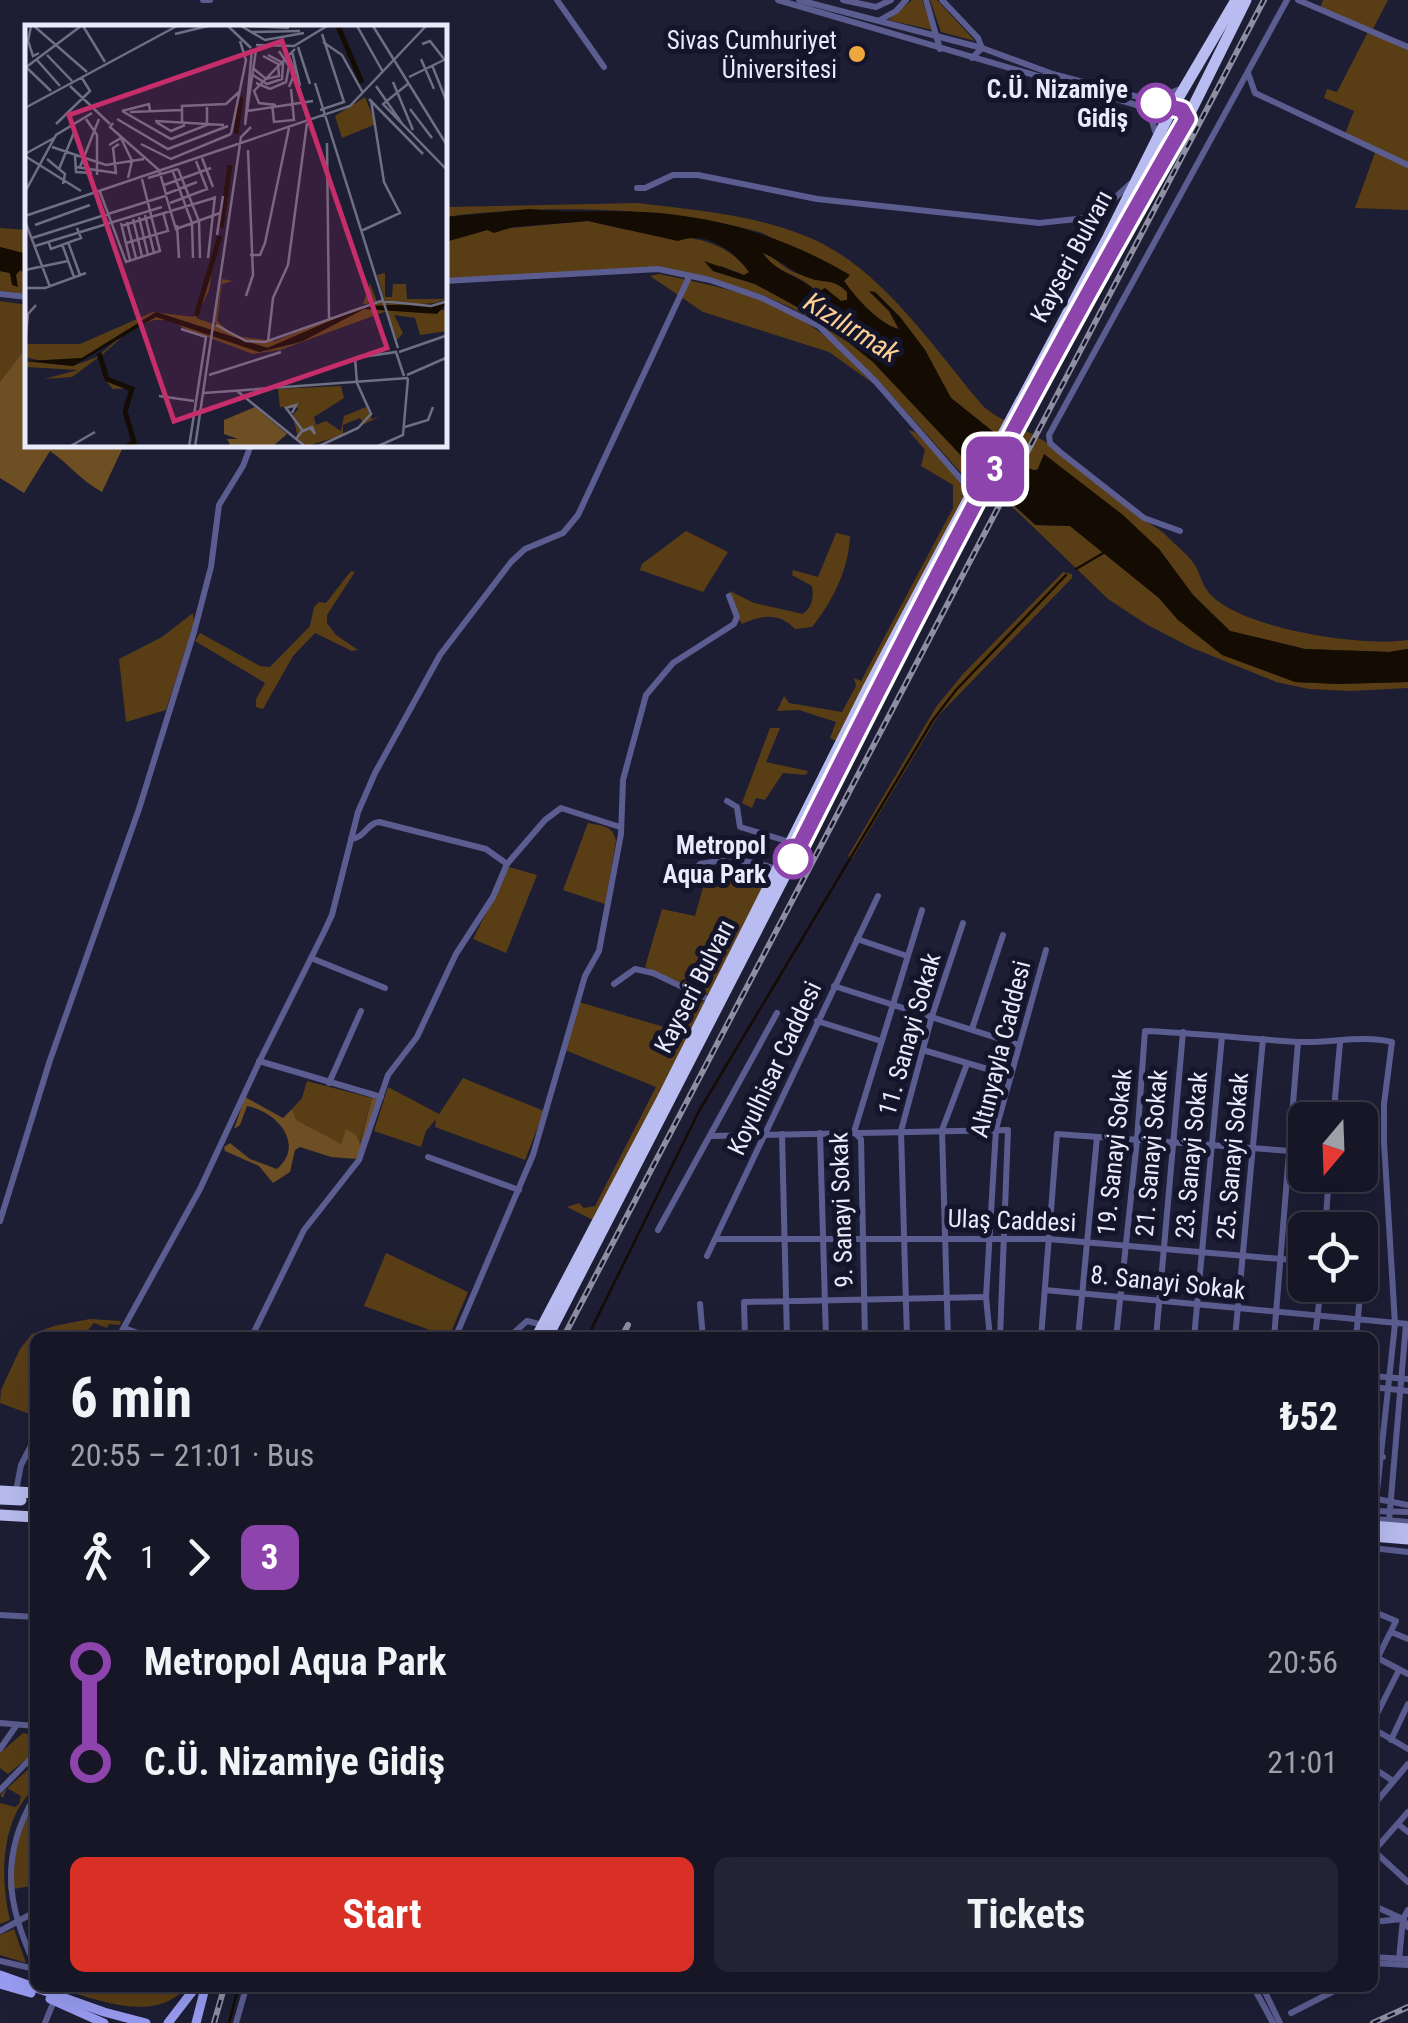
<!DOCTYPE html>
<meta charset="utf-8">
<style>
:root{--surface:#161627;--page:#232333;--text:#f1f3f6;--muted:#9e9fa7;--line:#353544;--accent:#d93025}
body{margin:0;font-family:"Roboto Condensed",sans-serif;background:var(--page);color:var(--text);height:100vh;display:flex;flex-direction:column;font-size:38px;white-space:nowrap}
*{box-sizing:border-box;margin:0}
p{font-size:32px;color:var(--muted)}
.icon{flex:none;width:55px;height:55px;fill:none;stroke:currentColor;stroke-width:2;stroke-linecap:round;stroke-linejoin:round}
.map{position:relative;flex:1;overflow:hidden}
.sheet{position:absolute;left:30px;top:1332px;width:1348px;height:660px;display:flex;flex-direction:column;background:var(--surface);border-radius:15px;box-shadow:0 10px 40px #0002,0 0 0 2px var(--line)}
.sheet>*{flex:none}
.badge{padding:0 20px;border-radius:15px;font-size:35px;line-height:65px}
.needle{width:65px;rotate:199deg}
.fabs{position:absolute;left:1288px;top:1102px;display:grid;gap:20px}
.fabs a{display:grid;place-items:center;width:90px;height:90px;border-radius:15px;background:var(--surface);box-shadow:0 10px 40px #0002,0 0 0 2px var(--line);font-size:50px}
.map>.badge{position:absolute;translate:-50% -50%;box-shadow:0 0 0 5px #fff}
.legs{display:flex;align-items:center;gap:15px;height:110px;padding:0 40px;font-size:32px}
.legs p{margin-inline-start:auto}
.headline{display:flex;align-items:center;justify-content:space-between;height:170px;padding:0 40px}
h1{font-size:55px;font-weight:700;line-height:75px}
.cta{display:flex;gap:20px;margin-top:auto;padding:20px 40px}
.cta a{flex:1;height:115px;border-radius:15px;background:var(--accent);color:#fff;font-size:40px;font-weight:700;line-height:115px;text-align:center}
.cta a+a{background:var(--page);color:var(--text)}
ul{padding:0 40px;list-style:none}
li{display:flex;align-items:center;gap:35px;height:100px;font-size:38px}
li i{display:grid;place-items:center;width:15px;height:100%;margin:0 12px;background:currentColor}
li i::after{content:'';width:25px;height:25px;margin:-12px;border:8px solid;border-radius:50%;background:var(--surface)}
li p{margin-inline-start:auto}
li:first-child i{background:linear-gradient(#0000 50%,currentColor 0)}
li:last-child i{background:linear-gradient(currentColor 50%,#0000 0)}
.map>svg:first-child{display:block}
.green{fill:#593e15}
.forest{fill:#6e4f23}
.water{fill:#140c03;fill-rule:evenodd}
.lines{fill:none;stroke-linecap:round;stroke-linejoin:round}
.stream{stroke:#140c03;stroke-width:2.5}
.minor{stroke:#5b5d91;stroke-width:6}
.major{stroke:#999cf2;stroke-width:9}
.highway{stroke:#b8bcf0;stroke-width:11}
.rail-casing{stroke:#8d8ea2;stroke-width:6}
.rail{stroke:#14142a;stroke-width:2.5;stroke-dasharray:8;stroke-linecap:butt}
.line-1-casing{stroke:#fff;stroke-width:22}
.line-1{stroke:#8e44ad;stroke-width:15}
.poi-dot{fill:#eea73d;stroke:#14142a;stroke-width:4}
.stop-1-dot{fill:#fff;stroke:#8e44ad;stroke-width:5}
.labels{text-anchor:middle;stroke-width:10;stroke-linejoin:round;paint-order:stroke}
.poi-label{font-size:25px;fill:#e9ebfb;stroke:#14142a;text-anchor:end}
.stop-label{font-size:25px;font-weight:bold;fill:#e9ebfb;stroke:#14142a;text-anchor:end}
.street-label{font-size:25px;fill:#e9ebfb;stroke:#14142a}
.water-label{font-size:28px;font-style:italic;fill:#fccf94;stroke:#14142a}
.inset-river{fill:none;stroke:#140c03;stroke-width:5}
.inset-road{fill:none;stroke:#6f6f84;stroke-width:2.5}
.view{fill:#c62d6b;fill-opacity:0.15;stroke:#c62d6b;stroke-width:5}
.inset-edge{fill:none;stroke:#e9ebfb;stroke-width:5}
</style>
<div class="map">
<svg width="1408" height="2023" viewBox="0 0 1408 2023">
<rect width="100%" height="100%" fill="#1d1d34"/>
<g class="green">
<path d="M912 0H922L933 30 888 20Z"/>
<path d="M930 0H937L975 41 941 32Z"/>
<path d="M1323 0H1388L1373 29 1408 45V210L1355 208 1376 150 1345 134 1354 111 1324 98 1327 89 1337 92 1368 32 1320 8Z"/>
<path d="M638 203C693 210 750 214 803 235 880 264 932 347 984 407 1002 422 1024 428 1044 441 1075 461 1104 489 1133 513 1143 521 1156 526 1165 534 1173 543 1185 552 1192 561 1200 570 1201 585 1210 594 1242 629 1362 647 1408 640V649L1389 652 1305 649 1230 631 1193 595 1159 549 1041 462 1039 468 1033 471 1010 456 1011 446 951 398 925 350 900 317 875 292H870L889 311 899 330C879 323 856 299 844 281L849 275C826 261 803 254 779 242 772 239 767 234 759 232 668 206 538 204 445 217V207Z"/>
<path d="M588 221C607 225 624 230 643 232 685 238 721 235 750 272L744 275 721 266 713 271 755 284 821 320 873 362 971 466 1035 525 1070 526 1159 598 1178 620 1295 682 1338 684 1408 682V688L1350 691 1309 689 1276 682 1190 647 1146 624 1108 599 1004 499 980 489 962 474 878 380 820 324 792 308 763 295 658 267 445 279V242L487 230Z"/>
<path d="M0 228 27 230V254L0 247Z"/>
<path d="M762 252C776 258 783 268 796 273 815 281 833 277 847 292V300L841 301 825 289 821 293C816 291 812 287 808 284 789 271 775 272 762 252Z"/>
<path d="M20 270 27 275V294L0 291V271L10 273 16 282V275Z"/>
<path d="M659 274C717 286 779 298 826 337 842 350 856 367 871 382L829 352 703 312 650 276Z"/>
<path d="M0 301 28 305 27 346 0 382Z"/>
<path d="M908 430 915 432 960 479 963 499 836 741 830 738 836 722 799 710 777 711 784 696 789 703 842 712 856 686 854 678 861 681 953 508V485L921 466 925 450Z"/>
<path d="M686 531 728 552 703 592 640 570 642 564Z"/>
<path d="M836 533 850 536C849 569 832 602 812 627L795 629C779 612 761 615 742 624 735 613 726 604 730 591L754 603 803 614C812 607 814 598 812 586L792 575 793 570 818 577Z"/>
<path d="M351 571 355 572 327 615V623L336 635 358 650 352 651 315 633 293 656 263 709 256 707V699L265 683 195 641 200 633 260 666 270 667 310 626 314 607 319 602 326 603Z"/>
<path d="M1063 572 1072 574V578L938 716 852 859 848 856 936 707 963 674Z"/>
<path d="M193 613 194 623 166 710 126 722 119 659 162 637Z"/>
<path d="M770 728H780L766 762 808 771 806 775 783 773 765 800 756 798 752 808 742 803Z"/>
<path d="M588 823C602 826 613 825 616 841L605 904 563 890Z"/>
<path d="M509 867 537 875 506 953 473 939Z"/>
<path d="M758 870 768 875 711 996 645 967 662 909 695 916 707 873Z"/>
<path d="M684 990 707 1003 593 1220 567 1207 579 1203 584 1208 595 1206 656 1087 565 1050 579 1002 664 1027Z"/>
<path d="M463 1078 544 1111 525 1160 435 1127 436 1119 426 1131 421 1147 374 1131 388 1087 439 1114Z"/>
<path d="M307 1081 372 1098 359 1145 346 1130 341 1145 295 1120 292 1109 302 1098Z"/>
<path d="M386 1253 468 1292 449 1337 364 1306Z"/>
<path d="M90 1319 121 1321 120 1325 109 1324 107 1328 94 1323 88 1330V1337L35 1338V1416L0 1403 1 1390 20 1349 32 1334 54 1326Z"/>
<path d="M23 1733 35 1735V1752L8 1774 0 1768V1753Z"/>
<path d="M35 1763V1788C0 1819 0 1878 10 1920L0 1924V1803L15 1807 19 1804 21 1796 7 1788 3 1798 0 1795Z"/>
<path d="M35 1803 31 1886 8 1890C7 1855 17 1832 35 1803Z"/>
<path d="M14 1929 26 1963 0 1955V1935Z"/>
<path d="M58 1988H82L92 1993 90 1988H145L162 1992 163 1988H186C154 2023 101 2001 58 1988Z"/>
</g>
<g class="forest">
<path d="M27 346 28 445H124L102 492C81 481 69 464 50 451L24 493 0 478V382Z"/>
<path d="M245 1097 283 1118 292 1109 296 1120 341 1144 346 1129 356 1135 360 1144 372 1098 377 1099 357 1159 331 1157 300 1147 295 1150 290 1172 273 1183 259 1166 225 1151 224 1147 230 1143 250 1159 277 1169C306 1144 276 1111 247 1106L240 1125 234 1129Z"/>
</g>
<g class="water">
<path d="M530 209C568 213 607 210 645 212 718 216 788 238 850 275L844 281C856 298 879 324 899 329L889 311 869 291 875 292 900 317 925 350 951 398 1011 446 1010 456 1021 466 1037 471 1044 454 1123 515 1159 549 1193 595 1230 631 1305 649 1389 652 1408 649V682L1338 684 1295 682 1222 655 1178 620 1159 598 1070 526 1036 525 971 466 873 362 821 320 755 284 713 271 704 261 744 275 749 272C733 250 706 230 678 241L588 221 513 227 494 233 487 230 445 242V217ZM763 253C781 260 792 273 812 279 826 283 835 279 847 292V300L841 301 825 288 817 292C799 275 777 274 763 253Z"/>
<path d="M0 247 27 254V275L20 270 16 275 18 287 12 285 10 273 0 271Z"/>
</g>
<g class="lines">
<g class="stream">
<path d="M1076 569 1105 552"/>
<path d="M587 1338 699 1111 933 720 956 690 1066 575"/>
<path d="M229 2023 238 1988"/>
</g>
<g class="minor">
<path d="M203 0H210"/>
<path d="M557 0 604 67"/>
<path d="M778 0 1150 109 1167 117"/>
<path d="M799 0 982 48 1053 74 1172 106"/>
<path d="M843 0 876 7 891 0"/>
<path d="M926 0 940 49"/>
<path d="M942 0 978 38 982 48 972 58"/>
<path d="M1298 0 1408 47"/>
<path d="M880 20 896 11 906 0"/>
<path d="M1248 73 1255 93 1408 165"/>
<path d="M1153 99 1183 88"/>
<path d="M1141 109 1152 121 1157 137"/>
<path d="M637 188H645L673 175H698L817 199 1039 223 1086 218 1105 207 1130 184"/>
<path d="M445 281 658 269 710 280 762 298 819 326 876 382 966 485"/>
<path d="M0 294 28 297"/>
<path d="M1180 531 1144 518 1060 452 1050 443 1049 435 1287 0"/>
<path d="M727 801 737 807 740 827 790 842"/>
<path d="M351 839C365 838 367 823 379 822L486 849 507 864"/>
<path d="M695 871 700 864C726 858 752 860 776 869"/>
<path d="M857 939 907 956"/>
<path d="M311 958 385 988"/>
<path d="M614 984 635 969 653 973 710 1000"/>
<path d="M834 986 1019 1045"/>
<path d="M817 1021 881 1041"/>
<path d="M972 1029 1003 935"/>
<path d="M923 1050 1011 1076"/>
<path d="M259 1061 381 1097"/>
<path d="M329 1083 361 1011"/>
<path d="M1333 1120 1340 1043"/>
<path d="M820 1133 826 1338"/>
<path d="M782 1134 787 1338"/>
<path d="M711 1136 1008 1130 1000 1338"/>
<path d="M428 1157 519 1190"/>
<path d="M0 1221 50 1060 139 809 194 632 211 567 219 505 243 466 251 445"/>
<path d="M658 1230 777 1013"/>
<path d="M1325 1230 1329 1175"/>
<path d="M717 1239H1048L1305 1261"/>
<path d="M707 1256 878 896"/>
<path d="M1045 1290 1408 1324"/>
<path d="M700 1304 703 1338"/>
<path d="M124 1328 152 1338"/>
<path d="M457 1332 470 1338"/>
<path d="M118 1338 200 1189 260 1060 324 932 332 915 358 812 375 773 440 655 511 562 525 549 563 533 578 515 689 277"/>
<path d="M251 1338 304 1230 359 1160 388 1075 417 1037 456 954 493 897 507 864 545 820 561 808 620 827"/>
<path d="M455 1338 533 1155 585 976 599 951 621 834 623 780 646 695 673 663 734 624 737 617 729 596"/>
<path d="M508 1338 527 1321 543 1325"/>
<path d="M745 1338 744 1302 986 1297"/>
<path d="M865 1338 861 1139 854 1132 922 910"/>
<path d="M907 1338 901 1131 932 1016 963 923"/>
<path d="M948 1338 942 1130 967 1064"/>
<path d="M990 1338 986 1297 996 1129 1046 950"/>
<path d="M1041 1338 1057 1134 1305 1152"/>
<path d="M1078 1338 1097 1137"/>
<path d="M1116 1338 1137 1140 1145 1031C1197 1033 1248 1039 1300 1042 1333 1043 1361 1035 1392 1042L1384 1104V1142L1395 1324 1374 1519"/>
<path d="M1156 1338 1183 1032"/>
<path d="M1194 1338 1222 1036"/>
<path d="M1235 1338 1263 1039"/>
<path d="M1274 1338 1298 1042"/>
<path d="M1315 1338 1321 1285"/>
<path d="M1356 1338 1363 1264"/>
<path d="M1372 1376 1408 1379"/>
<path d="M1372 1387 1408 1391"/>
<path d="M1372 1456 1383 1457"/>
<path d="M16 1491 21 1465 35 1438"/>
<path d="M1377 1499 1408 1505"/>
<path d="M1375 1511 1408 1512"/>
<path d="M1374 1519 1408 1522"/>
<path d="M1389 1521 1406 1324"/>
<path d="M1372 1548 1408 1552"/>
<path d="M1372 1611 1396 1621 1372 1669"/>
<path d="M0 1615 35 1617"/>
<path d="M1391 1632 1408 1639"/>
<path d="M1372 1655 1408 1674"/>
<path d="M0 1723 35 1726"/>
<path d="M1372 1724 1399 1670"/>
<path d="M1372 1728 1408 1749"/>
<path d="M1391 1740 1408 1704"/>
<path d="M0 1749 16 1726"/>
<path d="M1372 1767 1393 1781"/>
<path d="M0 1790 35 1754"/>
<path d="M35 1796C0 1855 6 1904 35 1965"/>
<path d="M1372 1807 1408 1764"/>
<path d="M1398 1824 1408 1832"/>
<path d="M1374 1851 1408 1882"/>
<path d="M1372 1853 1408 1812"/>
<path d="M35 1860V1891"/>
<path d="M1372 1905 1403 1919 1408 1927"/>
<path d="M1372 1922 1402 1919"/>
<path d="M0 1931 35 1912"/>
<path d="M1372 1957 1408 1959"/>
<path d="M1399 1959 1403 1919 1408 1910"/>
<path d="M0 1961 35 1969"/>
<path d="M1372 1963 1408 1965"/>
<path d="M1254 1988 1273 2023"/>
<path d="M1263 1988 1280 2023"/>
<path d="M1291 2013 1340 1988"/>
<path d="M45 2023 54 2001"/>
<path d="M236 2023 246 1988"/>
</g>
<g class="major">
<path d="M0 1975 104 2012 146 2023"/>
<path d="M0 1984 31 1993"/>
<path d="M50 1999 104 2023"/>
<path d="M168 2023 195 1988"/>
<path d="M196 2023 205 1988"/>
</g>
<g class="highway">
<path d="M536 1338 662 1099 869 686 1108 237 1173 107 1236 0"/>
<path d="M547 1338 1020 419 1127 221 1187 119 1246 0"/>
<path d="M0 1491 35 1493"/>
<path d="M0 1499 21 1500"/>
<path d="M0 1515 35 1517"/>
<path d="M1372 1526 1408 1529"/>
<path d="M1372 1536 1408 1539"/>
</g>
<defs>
<g id="rail">
<path d="M563 1338 1264 0"/>
<path d="M621 1338 628 1325"/>
<path d="M214 2023 224 1988"/>
<path d="M1373 2023 1408 2007"/>
</g>
</defs>
<use href="#rail" class="rail-casing"/>
<use href="#rail" class="rail"/>
</g>
<g class="lines">
<defs>
<path id="line-1" d="M793 859C918 609 1047 360 1187 119L1182 110 1156 103"/>
</defs>
<use href="#line-1" class="line-1-casing"/>
<use href="#line-1" class="line-1"/>
</g>
<circle class="poi-dot" cx="857" cy="54" r="10"/>
<g class="stop-1-dot">
<circle cx="1156" cy="103" r="18"/>
<circle cx="793" cy="859" r="18"/>
</g>
<g class="labels">
<g class="poi-label">
<text x="837" y="49">Sivas Cumhuriyet<tspan x="837" dy="29">Üniversitesi</tspan></text>
</g>
<g class="stop-label">
<text x="1128" y="98">C.Ü. Nizamiye<tspan x="1128" dy="29">Gidiş</tspan></text>
<text x="766" y="854">Metropol<tspan x="766" dy="29">Aqua Park</tspan></text>
</g>
<g class="street-label">
<text transform="translate(1071 256) rotate(-62)" y="9">Kayseri Bulvarı</text>
<text transform="translate(694 986) rotate(-63)" y="9">Kayseri Bulvarı</text>
<text transform="translate(909 1034) rotate(-74)" y="9">11. Sanayi Sokak</text>
<text transform="translate(1000 1049) rotate(-76)" y="9">Altınyayla Caddesi</text>
<text transform="translate(774 1068) rotate(-65)" y="9">Koyulhisar Caddesi</text>
<text transform="translate(1114 1152) rotate(-84)" y="9">19. Sanayi Sokak</text>
<text transform="translate(1151 1153) rotate(-85)" y="9">21. Sanayi Sokak</text>
<text transform="translate(1191 1155) rotate(-85)" y="9">23. Sanayi Sokak</text>
<text transform="translate(1232 1156) rotate(-85)" y="9">25. Sanayi Sokak</text>
<text transform="translate(841 1210) rotate(-92)" y="9">9. Sanayi Sokak</text>
<text transform="translate(1012 1220) rotate(2)" y="9">Ulaş Caddesi</text>
<text transform="translate(1168 1282) rotate(6)" y="9">8. Sanayi Sokak</text>
</g>
<g class="water-label">
<text transform="translate(852 327) rotate(32)" y="10">Kızılırmak</text>
</g>
</g>
<g transform="translate(25 25)">
<rect width="422" height="422" fill="#1d1d34"/>
<path d="M340 72 351 99 317 113 310 91ZM188 237 184 265 171 293 191 300 190 296 197 254 208 256 197 259 192 296 210 311 250 316 328 284 348 278 338 279 345 258 352 277 360 276 352 250 360 248V272H367L368 259H381L382 274H422L389 285H422V306L395 310 390 293 369 290 378 308 372 315 362 286 255 325 228 329 158 303 147 295H129L106 304 77 330 83 354 109 363 88 364 80 355 74 332 47 352 19 354 53 345 0 342V336L48 341 72 332 105 303 131 292 143 291 235 327 272 318 339 284 388 285 340 281 243 323 131 287 57 333 24 338 0 332V311L1 319H55L128 287 169 292ZM316 361 319 373 289 392 291 400 301 396 316 406 319 391 341 382 347 394 356 391 339 399 335 393 318 400V410L282 421 273 414 268 390 274 383 255 382 253 364Z" fill="#593e15"/>
<path d="M230 382 262 409 248 421 206 422 202 414H213L199 409V395Z" fill="#6e4f23"/>
<path d="M422 278 412 289 339 284 278 316 234 327 131 292 48 341 0 336 57 333 131 287 242 323 340 281Z" fill="#140c03"/>
<path class="inset-river" d="M313 1 337 58M211 109 216 72M196 203 205 140M171 291 195 211M74 328 82 354 107 364 100 386 109 417 100 422"/>
<path class="inset-road" d="M6 1 3 16 8 31 14 28M9 1 62 47M58 1 80 37M203 1 226 23M216 1 240 15 279 8M224 1 264 3M332 1 358 47M348 1 423 122M226 7 275 6M150 9 183 1M298 17 317 30 338 68M397 19 405 16 419 34M231 20 269 21 302 1M273 22 285 59M227 24 220 100 231 25M267 26 275 61M263 29 270 47 264 62M22 30 47 56M396 34 409 64M12 35 35 61M407 40 423 80M0 43 56 1M2 43 26 66M229 44 241 54 254 51 253 39 238 31M228 50 242 59 257 54 258 38 243 30M384 52 423 33M368 57 388 105M231 58 245 64 261 57 264 41 254 26M290 58 373 323M384 58 358 79 423 146M45 61 85 99M351 61 378 100M344 74 398 129M247 78 249 97 269 95 266 64M251 80 234 78 229 66 270 24M0 83 152 1M385 84 407 113M295 85 319 77 297 9M97 86 146 114 182 100V80M97 86 124 79 125 86M222 86 288 76M105 87 157 85M61 94 72 110V150M92 94 143 124 203 101M130 96 199 100M131 97 146 106 160 100M88 98 85 102 134 145 141 169 172 157M157 98V81L201 79 214 67M31 99 65 66 57 53M206 109 221 35 215 16M302 118 304 293M116 119 146 134 206 109M84 120 96 113 107 136 103 153M27 122 81 140 119 134M0 129 29 113M50 130 51 147 67 148M0 131 56 166M177 133 188 162M22 134 40 149 38 159M51 142 91 148 88 123 94 119M55 142 74 94M34 144 50 105M153 144 174 196 175 233M148 147 167 198 168 233M123 153 153 144M139 160 186 143M0 167 31 110 67 88M75 167 101 237 135 226 117 154M141 171 151 204 195 188M145 178 182 164 171 136M120 190 129 228M0 191 325 81 401 1M114 192 123 230M108 194 117 231M0 196 25 262M102 197 111 233M96 198 105 235M10 200 65 180M152 200 154 233M96 201 189 173M336 206 375 188 359 157 346 75M192 210 198 171M7 213 140 171M23 216 26 224 56 213 52 203M43 217 55 250M101 218 143 206 138 187M37 219 49 252M10 221 137 182M225 230H235L240 218 264 103M183 233 190 171M0 245 43 236M0 263H20L61 248M221 271 228 250 223 125M191 300 221 316 240 317 356 276 406 281 423 276M156 304 181 312 164 422M243 317 248 273 263 240 282 98M0 318 3 289 11 280M374 327 423 310M184 350 256 327M382 350 423 332M211 365 281 422M179 368 383 353M134 371 169 376M267 388 271 380 261 383 278 406M380 402 403 395 408 382M271 414 277 406H278L287 402 290 409 285 402M44 422 70 407M170 422 216 112 226 102M292 422 333 403 346 389 332 358 330 333 371 327 379 351M351 422 378 410 383 353"/>
<path class="view" d="M257 16 362 323 149 396 44 90Z"/>
<rect width="422" height="422" class="inset-edge"/>
</g>
</svg>
<div class="fabs">
<a><svg class="needle" viewBox="-14 -14 28 28"><path d="M0-13l5 13h-10z" fill="#e53935"/><path d="M0 13l5-13h-10z" fill="#9e9fa7"/></svg></a>
<a><svg class="icon" aria-label="locate" viewBox="0 0 24 24"><circle cx="12" cy="12" r="6"/><path d="M12 2v4M12 18v4M2 12h4M18 12h4"/></svg></a>
</div>
<b class="badge" style="left:995px;top:469px;background:#8e44ad;color:#fff">3</b>
<section class="sheet">
<div class="headline"><div><h1>6 min</h1><p>20:55 – 21:01 · Bus</p></div><b>₺52</b></div>
<div class="legs"><svg class="icon" aria-label="walk" viewBox="0 0 24 24"><circle cx="13" cy="4" r="2"/><path d="M13 8l-2 6 4 7M11 14l-3 7M7 12l3-4h3l4 4"/></svg>1<svg class="icon" aria-label="forward" viewBox="0 0 24 24"><path d="M9 5l7 7-7 7"/></svg><b class="badge" style="background:#8e44ad;color:#fff">3</b></div>
<ul>
<li><i style="color:#8e44ad"></i><b>Metropol Aqua Park</b><p>20:56</p></li>
<li><i style="color:#8e44ad"></i><b>C.Ü. Nizamiye Gidiş</b><p>21:01</p></li>
</ul>
<div class="cta"><a>Start</a><a>Tickets</a></div>
</section>
</div>
